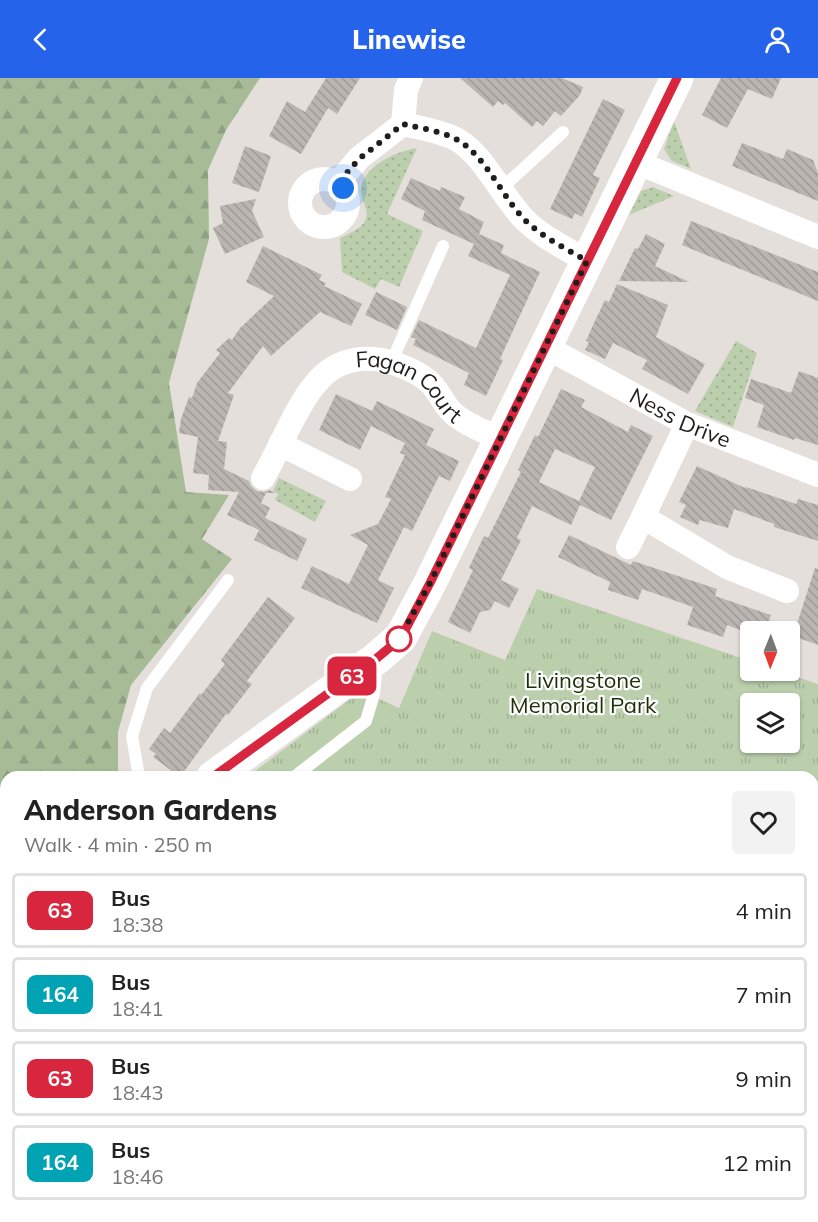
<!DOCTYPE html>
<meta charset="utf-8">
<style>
:root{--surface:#fff;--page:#f2f2f2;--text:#222;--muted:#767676;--line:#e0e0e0;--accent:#2563eb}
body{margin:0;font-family:Mulish,sans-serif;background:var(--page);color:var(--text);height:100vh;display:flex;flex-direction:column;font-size:22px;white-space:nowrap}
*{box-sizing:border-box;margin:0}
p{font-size:20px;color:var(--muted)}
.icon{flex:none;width:33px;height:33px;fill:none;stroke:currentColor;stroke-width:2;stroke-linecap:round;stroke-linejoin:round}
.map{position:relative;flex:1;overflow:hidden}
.sheet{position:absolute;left:0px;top:693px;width:819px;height:452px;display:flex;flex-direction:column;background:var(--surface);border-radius:18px 18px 0 0;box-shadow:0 2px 4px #0004}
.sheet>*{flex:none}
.badge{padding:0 12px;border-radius:9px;font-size:21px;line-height:39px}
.needle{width:39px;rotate:181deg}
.buttons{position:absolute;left:740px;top:543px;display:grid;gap:12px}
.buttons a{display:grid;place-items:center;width:60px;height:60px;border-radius:6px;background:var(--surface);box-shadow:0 2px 4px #0004;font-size:30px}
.you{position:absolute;width:30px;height:30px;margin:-15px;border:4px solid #fff;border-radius:50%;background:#1a73e8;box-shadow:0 0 0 9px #1a73e833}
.map>.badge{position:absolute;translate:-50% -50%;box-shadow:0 0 0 3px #fff}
.round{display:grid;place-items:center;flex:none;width:63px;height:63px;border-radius:6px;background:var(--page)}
.summary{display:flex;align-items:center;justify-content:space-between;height:102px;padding:0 24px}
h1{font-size:28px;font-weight:800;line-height:45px}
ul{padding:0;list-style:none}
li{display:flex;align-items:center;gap:18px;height:75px;margin:0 12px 9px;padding:0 12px;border:3px solid var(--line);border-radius:6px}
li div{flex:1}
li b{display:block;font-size:22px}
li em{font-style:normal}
li .badge{min-width:66px;font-weight:700;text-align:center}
header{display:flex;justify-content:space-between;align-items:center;height:78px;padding:0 24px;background:var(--accent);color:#fff;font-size:27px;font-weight:800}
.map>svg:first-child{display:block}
.grass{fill:url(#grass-dots)}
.forest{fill:url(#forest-firs)}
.park{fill:url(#park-tufts);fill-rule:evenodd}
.building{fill:url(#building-back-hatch);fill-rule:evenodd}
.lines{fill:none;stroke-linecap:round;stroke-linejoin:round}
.lane{stroke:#fff;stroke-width:12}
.street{stroke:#fff;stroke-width:24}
.secondary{stroke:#fff;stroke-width:33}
.line-casing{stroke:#fff;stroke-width:14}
.line{stroke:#d7263d;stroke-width:9}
.walk{stroke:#201e1c;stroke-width:6;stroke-dasharray:0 10.8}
.stop-dot{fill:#fff;stroke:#d7263d;stroke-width:3}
.labels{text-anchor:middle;stroke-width:4.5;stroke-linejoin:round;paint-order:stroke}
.street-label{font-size:22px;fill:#201e1c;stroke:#fff}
.park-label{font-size:22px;fill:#1c3007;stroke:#fff}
</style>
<header><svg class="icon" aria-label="back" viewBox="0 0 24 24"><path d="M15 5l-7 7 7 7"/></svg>Linewise<svg class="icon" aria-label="person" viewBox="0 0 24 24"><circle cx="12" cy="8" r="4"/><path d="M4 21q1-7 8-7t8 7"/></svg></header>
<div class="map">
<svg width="818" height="1144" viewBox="0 0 818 1144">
<defs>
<pattern id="grass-dots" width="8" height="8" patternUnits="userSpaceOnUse" patternTransform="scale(1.5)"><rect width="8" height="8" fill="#bbcfad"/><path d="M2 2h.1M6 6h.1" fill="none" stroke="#a0b194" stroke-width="1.8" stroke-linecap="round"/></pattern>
<pattern id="forest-firs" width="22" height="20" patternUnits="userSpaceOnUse" patternTransform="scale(1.5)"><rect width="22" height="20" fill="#a7bb97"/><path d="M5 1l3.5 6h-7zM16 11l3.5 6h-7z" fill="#8fa082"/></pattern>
<pattern id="park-tufts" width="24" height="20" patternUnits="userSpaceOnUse" patternTransform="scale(1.5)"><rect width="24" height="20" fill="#bbcfad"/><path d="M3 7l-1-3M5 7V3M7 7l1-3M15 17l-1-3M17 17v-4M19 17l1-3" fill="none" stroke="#a0b194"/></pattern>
<pattern id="building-back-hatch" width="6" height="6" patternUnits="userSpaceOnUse" patternTransform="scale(1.5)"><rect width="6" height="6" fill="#bbb5b1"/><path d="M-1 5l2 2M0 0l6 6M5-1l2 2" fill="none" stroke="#a09b98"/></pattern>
</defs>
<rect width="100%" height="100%" fill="#e5dfdb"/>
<g class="grass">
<path d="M674 43 691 91 672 83 664 71Z"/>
<path d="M417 70 387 136 423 153 399 209 381 201 375 211 342 194 340 160C348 156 362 151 366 141 369 131 362 124 361 114 360 89 397 73 417 70Z"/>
<path d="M653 109 674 118 629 137 641 113Z"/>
<path d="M736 263 757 275 733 349 695 333Z"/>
<path d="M279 400 326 423 315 444 275 422 278 416 273 413Z"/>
</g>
<path class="forest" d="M0 0H260L226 52 208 92 209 161 169 305 186 414 229 417 202 461 232 481 131 607 118 654V699H6V874L0 881Z"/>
<path class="park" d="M537 511 750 583V592L779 593 818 606V1144H0V1036L6 1033V1138H813V699H247L361 613 399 630 432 553 505 582ZM750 626H789V664H750Z"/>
<g class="building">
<path d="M326 0H360L337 36 328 30 301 76 269 58 287 23 305 34Z"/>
<path d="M460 0H562L583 9 580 17 561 38 555 33 543 48 537 43 532 49 505 25 503 27 498 23 493 29Z"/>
<path d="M721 0H781L772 21 748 11 727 50 702 37Z"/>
<path d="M603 21 625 32 593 97 600 100 582 139 575 135 572 141 550 131Z"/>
<path d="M742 65 783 81 787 71 813 82 818 95V123L732 88Z"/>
<path d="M245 68 271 78 259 114 232 105Z"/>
<path d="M411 100 440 113 441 109 465 119 459 131 484 144 479 156 504 167 501 175 540 194 500 281 503 282 486 318 464 307 469 295 413 267 416 261 411 259 419 242 476 270 510 197 468 178 474 166 422 142 425 133 401 121Z"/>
<path d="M256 121 252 133 264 159 225 176 213 150 223 145 220 128Z"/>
<path d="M691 143 818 194V223L682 167Z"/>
<path d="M646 156 665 166 655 188 689 204 619 203 635 170 638 171Z"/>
<path d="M263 168 322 197 319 202 326 205 324 208 362 226 351 248 320 234 271 278 263 268 228 315 234 317 218 363 227 364 224 391 249 403 251 408 257 413 264 414 270 412 275 415H266L261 425 270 430 265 440 307 461 297 483 254 462 259 452 227 437 239 414 208 412 209 397 193 395 198 359 179 355 181 341 189 319 192 320 197 305 220 275 216 272 229 260 232 262 240 250 274 218 246 204Z"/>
<path d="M617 206 668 227 656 259 705 286 688 316 642 291 647 282 613 265 605 281 585 272 589 264 586 263 594 245 605 222 609 224Z"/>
<path d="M376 214 407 229 397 252 365 237Z"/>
<path d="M799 293 818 300V367L795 360 794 362 757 349 764 327 745 320 751 301 791 315Z"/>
<path d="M561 311 585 322 581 329 628 354 631 347 653 358 611 442 580 427 571 447 532 428 517 460 521 462 501 502 519 511 509 530 495 523 490 532 480 534 470 555 448 544 473 492 469 490 484 458 488 460 521 394 518 392 535 357 538 359ZM555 371 595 389 579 423 539 404Z"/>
<path d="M336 316 372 333 377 323 434 351 426 367 459 383 450 403 439 398 412 453 404 449 378 502 394 510 377 545 301 510 312 488 349 506 368 467 350 457 378 446 391 421 385 419 405 377 400 375 405 365 371 348 360 372 319 352Z"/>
<path d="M697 388 745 410 746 409 796 426 798 421 818 427V463L774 449V446L734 431 728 450 700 442 698 447 680 439 686 427 679 424Z"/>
<path d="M569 457 631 487 633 483 717 511 715 518 771 537 766 554H745L727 547 723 559 687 547 693 529 642 511 638 522 608 512 610 504 558 479Z"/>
<path d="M815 490 818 491V567L793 558Z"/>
<path d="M268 519 295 540 247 603 252 606 228 637 226 636 180 699 153 679 156 676 149 671 164 650 170 655 200 615 201 617 225 586 221 582Z"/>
</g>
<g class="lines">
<g class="lane">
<path d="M501 111 563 54"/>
<path d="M391 285 443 168"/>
<path d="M139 699 132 658 147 610 228 502"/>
<path d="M294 699 366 643 374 616 377 587"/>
<path d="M0 1014 6 1000"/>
</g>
<g class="street">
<path d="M403 46 406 12 411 0"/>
<path d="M636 84 818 159"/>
<circle cx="324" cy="125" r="24"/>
<path d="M338 105 359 80 403 46C420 50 440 53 456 61 483 76 501 116 522 139 540 158 565 170 587 183"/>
<path id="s1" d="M546 269 687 346 818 397"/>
<path d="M687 346 643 439 727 489 787 513"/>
<path d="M280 366 350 401"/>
<path id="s2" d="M263 400C273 382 281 365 290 347 311 307 330 274 382 282 396 285 416 293 427 302 437 310 441 321 449 331 461 345 484 353 500 361"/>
<path d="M628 469 643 439"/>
<path d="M0 908 6 901"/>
</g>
<path class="secondary" d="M213 699 377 580 401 559 430 505 677 0"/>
</g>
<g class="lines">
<defs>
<path id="line" d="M213 699 377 580 401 560 430 505 677 0"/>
</defs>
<use href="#line" class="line-casing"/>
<use href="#line" class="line"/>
<path class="walk" d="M343 110 338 105 359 81 403 46C420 50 440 53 456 61 484 76 501 116 522 139 540 158 565 170 587 183L430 505 399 561"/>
</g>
<circle class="stop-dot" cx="399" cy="561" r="12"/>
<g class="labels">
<g class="street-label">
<text dy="8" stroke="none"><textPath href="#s2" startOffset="219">Fagan Court</textPath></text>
<text dy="8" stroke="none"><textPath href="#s1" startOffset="152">Ness Drive</textPath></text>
</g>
<g class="park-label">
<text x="583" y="610">Livingstone<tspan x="583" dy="25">Memorial Park</tspan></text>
</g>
</g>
</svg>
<div class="buttons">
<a><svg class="needle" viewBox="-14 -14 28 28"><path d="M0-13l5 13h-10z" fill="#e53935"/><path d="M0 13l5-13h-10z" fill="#767676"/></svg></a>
<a><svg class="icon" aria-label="layers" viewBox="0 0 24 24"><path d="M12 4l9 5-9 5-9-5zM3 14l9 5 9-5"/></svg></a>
</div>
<div class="you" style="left:343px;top:110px"></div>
<b class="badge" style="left:352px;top:598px;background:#d7263d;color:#fff">63</b>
<section class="sheet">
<div class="summary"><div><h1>Anderson Gardens</h1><p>Walk · 4 min · 250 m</p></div><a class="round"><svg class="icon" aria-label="heart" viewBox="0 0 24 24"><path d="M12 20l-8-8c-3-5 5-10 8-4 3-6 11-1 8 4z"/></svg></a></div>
<ul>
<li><span class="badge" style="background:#d7263d;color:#fff">63</span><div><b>Bus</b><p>18:38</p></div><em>4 min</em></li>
<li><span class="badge" style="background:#00a3b4;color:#fff">164</span><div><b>Bus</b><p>18:41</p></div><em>7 min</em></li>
<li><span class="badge" style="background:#d7263d;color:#fff">63</span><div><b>Bus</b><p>18:43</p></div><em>9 min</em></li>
<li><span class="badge" style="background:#00a3b4;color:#fff">164</span><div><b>Bus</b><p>18:46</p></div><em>12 min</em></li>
</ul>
</section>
</div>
